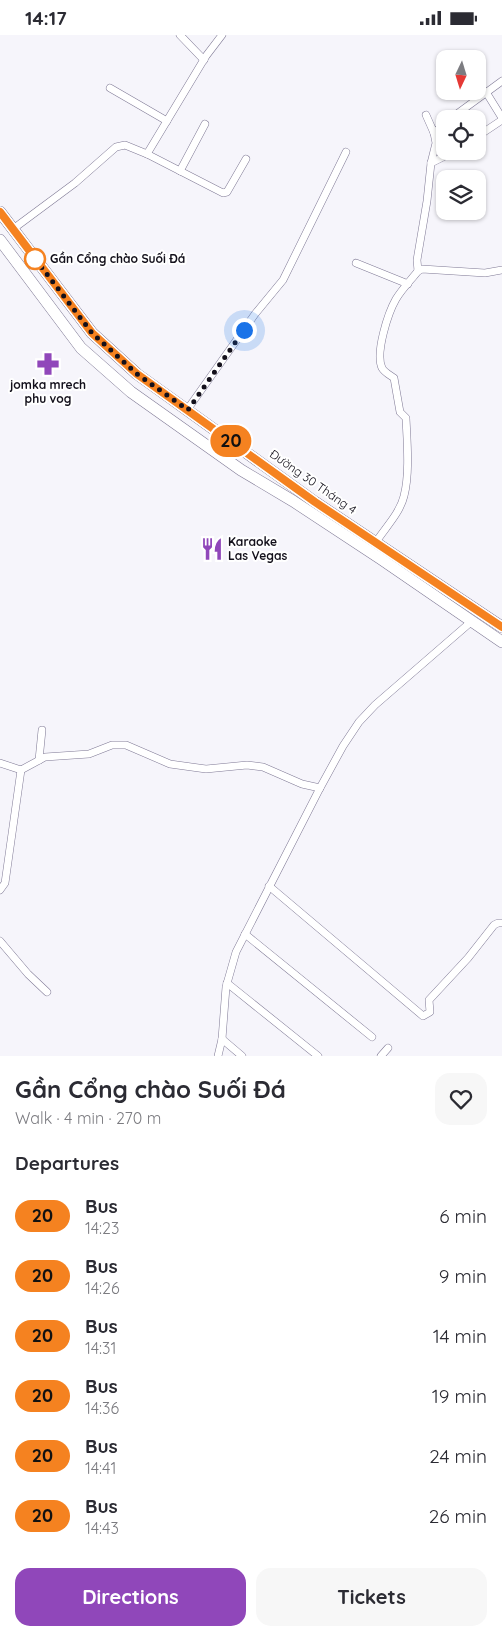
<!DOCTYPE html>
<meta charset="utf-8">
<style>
:root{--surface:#fff;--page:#f7f7f7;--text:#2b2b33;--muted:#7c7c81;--accent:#9047ba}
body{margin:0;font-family:Quicksand,sans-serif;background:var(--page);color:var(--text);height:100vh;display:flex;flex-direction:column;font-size:19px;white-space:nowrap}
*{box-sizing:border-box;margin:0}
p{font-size:16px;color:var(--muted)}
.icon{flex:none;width:28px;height:28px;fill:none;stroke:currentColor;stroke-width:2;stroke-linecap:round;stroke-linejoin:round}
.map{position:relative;height:1021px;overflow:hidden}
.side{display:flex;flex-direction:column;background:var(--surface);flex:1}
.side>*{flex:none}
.badge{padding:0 10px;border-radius:16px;font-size:18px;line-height:32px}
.needle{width:32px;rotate:184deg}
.tools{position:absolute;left:436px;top:15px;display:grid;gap:10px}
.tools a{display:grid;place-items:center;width:50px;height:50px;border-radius:10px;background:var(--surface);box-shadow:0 1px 4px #0004;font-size:25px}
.you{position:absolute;width:25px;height:25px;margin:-12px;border:4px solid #fff;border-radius:50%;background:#1a73e8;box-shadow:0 0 0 8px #1a73e833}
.map>.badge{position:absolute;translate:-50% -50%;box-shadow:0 0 0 2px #fff}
h2{padding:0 15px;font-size:19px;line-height:45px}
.round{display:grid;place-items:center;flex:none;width:52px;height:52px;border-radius:15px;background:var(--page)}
.overview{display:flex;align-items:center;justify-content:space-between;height:85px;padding:0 15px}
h1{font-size:24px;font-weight:800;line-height:38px}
.action{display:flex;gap:10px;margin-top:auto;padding:10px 15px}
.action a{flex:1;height:58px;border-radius:15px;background:var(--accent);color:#fff;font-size:20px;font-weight:800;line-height:58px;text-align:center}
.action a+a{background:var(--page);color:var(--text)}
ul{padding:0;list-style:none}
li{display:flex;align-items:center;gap:15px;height:60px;padding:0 15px}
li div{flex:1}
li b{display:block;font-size:19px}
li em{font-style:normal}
li .badge{min-width:55px;font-weight:700;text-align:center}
.status{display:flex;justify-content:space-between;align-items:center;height:35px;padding:0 25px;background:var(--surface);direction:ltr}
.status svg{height:14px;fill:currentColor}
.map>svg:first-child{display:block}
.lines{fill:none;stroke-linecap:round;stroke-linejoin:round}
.minor-casing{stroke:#7f7995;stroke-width:8}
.primary-casing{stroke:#7f7995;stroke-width:12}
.minor{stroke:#fff;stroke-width:7}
.primary{stroke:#fff;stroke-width:11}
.line-casing{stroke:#fff;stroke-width:11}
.line{stroke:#f58220;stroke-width:8}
.walk{stroke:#13101b;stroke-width:5;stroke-dasharray:0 9}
.stop-dot{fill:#fff;stroke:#f58220;stroke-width:2.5}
.labels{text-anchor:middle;stroke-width:4;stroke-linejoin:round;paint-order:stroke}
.stop-label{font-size:12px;font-weight:bold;fill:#13101b;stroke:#fff;text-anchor:start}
.poi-label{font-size:12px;font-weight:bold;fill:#13101b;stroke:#fff}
.street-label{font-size:12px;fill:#13101b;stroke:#fff}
</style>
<div class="status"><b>14:17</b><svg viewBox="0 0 49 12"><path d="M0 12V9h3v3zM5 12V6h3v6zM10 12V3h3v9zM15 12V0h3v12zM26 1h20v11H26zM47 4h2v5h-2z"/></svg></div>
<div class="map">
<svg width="502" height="1021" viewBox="0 0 502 1021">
<rect width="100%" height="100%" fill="#f6f5fb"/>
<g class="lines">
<defs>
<g id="minor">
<path d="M180 0 204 25"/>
<path d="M110 53 167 86"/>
<path d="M486 57 502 83"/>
<path d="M450 84 502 46"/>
<path d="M434 98 445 88"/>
<path d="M478 101 502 85"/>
<path d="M147 119 206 21 222 0"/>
<path d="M431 128 455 116"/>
<path d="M180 136 205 89"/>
<path d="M13 194 75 148 116 112 125 110 147 119 223 158 227 157 246 124"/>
<path d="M356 228 408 249"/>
<path d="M418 236 417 225 427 166 431 128 436 108 434 98 426 80"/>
<path d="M187 375 255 279 283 245 346 117"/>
<path d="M376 507C385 493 400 478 404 461 410 438 407 406 406 383L400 377 394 343C390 340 385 338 382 333 375 318 388 278 396 264 402 254 411 245 418 236L422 234 485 238 502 235"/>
<path d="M39 725 42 695"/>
<path d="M0 728 21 735 45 722 89 719 112 710H126L170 729 206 734 247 730 263 732 302 749 320 753"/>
<path d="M269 851 423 981 430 977 429 965 468 923 494 890 498 888H502"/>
<path d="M0 855 5 848 21 735"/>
<path d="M245 899 372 1002"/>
<path d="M0 906 28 939 47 957"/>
<path d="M227 948 318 1021"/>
<path d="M222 1004 242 1021"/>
<path d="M218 1021 222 1004 226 952 236 917 320 753 343 711 359 687 375 670 472 586"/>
<path d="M381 1021 388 1013"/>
</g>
<g id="primary">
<path d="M0 177 92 298 137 339 315 467 502 592"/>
<path d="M0 205 81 313 131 357 241 435 293 466 381 524 502 607"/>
</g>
</defs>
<use href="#minor" class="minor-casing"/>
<use href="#primary" class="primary-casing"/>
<use href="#minor" class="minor"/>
<use href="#primary" class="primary"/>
</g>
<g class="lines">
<defs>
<path id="line" d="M0 177 92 298 137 339 315 467 502 592"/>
</defs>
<use href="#line" class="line-casing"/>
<use href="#line" class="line"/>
<path class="walk" d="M35 224 33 221 92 298 137 339 188 375 244 295"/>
</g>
<defs>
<symbol id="pharmacy-bare" viewBox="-9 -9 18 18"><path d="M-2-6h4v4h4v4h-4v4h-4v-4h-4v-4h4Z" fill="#9047ba" stroke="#fff" stroke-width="2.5" paint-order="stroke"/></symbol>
<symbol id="restaurant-bare" viewBox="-9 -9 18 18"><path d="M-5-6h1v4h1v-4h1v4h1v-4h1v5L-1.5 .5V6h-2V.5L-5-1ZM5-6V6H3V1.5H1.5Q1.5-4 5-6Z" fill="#9047ba" stroke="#fff" stroke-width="2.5" paint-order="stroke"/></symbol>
</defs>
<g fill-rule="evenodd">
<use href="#pharmacy-bare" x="32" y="313" width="32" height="32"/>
<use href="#restaurant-bare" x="196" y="498" width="32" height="32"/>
</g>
<circle class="stop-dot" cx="35" cy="224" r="10"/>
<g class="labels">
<g class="stop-label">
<text x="50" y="228">Gần Cổng chào Suối Đá</text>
</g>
<g class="poi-label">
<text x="48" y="354">jomka mrech<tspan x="48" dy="14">phu vog</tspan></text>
<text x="228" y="511" text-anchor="start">Karaoke<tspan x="228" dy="14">Las Vegas</tspan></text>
</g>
<g class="street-label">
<text transform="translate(313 447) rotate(35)" y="4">Đường 30 Tháng 4</text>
</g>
</g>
</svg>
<div class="tools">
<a><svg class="needle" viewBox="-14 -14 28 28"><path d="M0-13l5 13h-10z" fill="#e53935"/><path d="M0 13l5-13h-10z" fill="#7c7c81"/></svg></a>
<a><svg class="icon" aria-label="locate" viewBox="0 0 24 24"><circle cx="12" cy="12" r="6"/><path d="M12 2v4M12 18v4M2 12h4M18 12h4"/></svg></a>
<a><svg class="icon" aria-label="layers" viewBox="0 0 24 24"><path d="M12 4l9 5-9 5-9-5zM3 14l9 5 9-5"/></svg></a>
</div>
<div class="you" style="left:244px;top:295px"></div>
<b class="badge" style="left:231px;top:406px;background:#f58220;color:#111">20</b>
</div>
<section class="side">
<div class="overview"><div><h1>Gần Cổng chào Suối Đá</h1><p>Walk · 4 min · 270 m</p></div><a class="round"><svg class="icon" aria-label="heart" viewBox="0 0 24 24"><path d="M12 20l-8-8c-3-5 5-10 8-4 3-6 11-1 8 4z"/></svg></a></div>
<h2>Departures</h2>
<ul>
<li><span class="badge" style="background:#f58220;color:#111">20</span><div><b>Bus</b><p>14:23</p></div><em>6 min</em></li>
<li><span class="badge" style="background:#f58220;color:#111">20</span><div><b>Bus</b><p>14:26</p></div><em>9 min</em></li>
<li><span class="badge" style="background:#f58220;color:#111">20</span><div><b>Bus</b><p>14:31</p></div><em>14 min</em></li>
<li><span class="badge" style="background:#f58220;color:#111">20</span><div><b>Bus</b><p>14:36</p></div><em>19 min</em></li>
<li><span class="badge" style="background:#f58220;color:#111">20</span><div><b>Bus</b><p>14:41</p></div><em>24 min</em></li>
<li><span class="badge" style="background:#f58220;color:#111">20</span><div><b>Bus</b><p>14:43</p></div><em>26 min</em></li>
</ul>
<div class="action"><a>Directions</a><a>Tickets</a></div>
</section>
